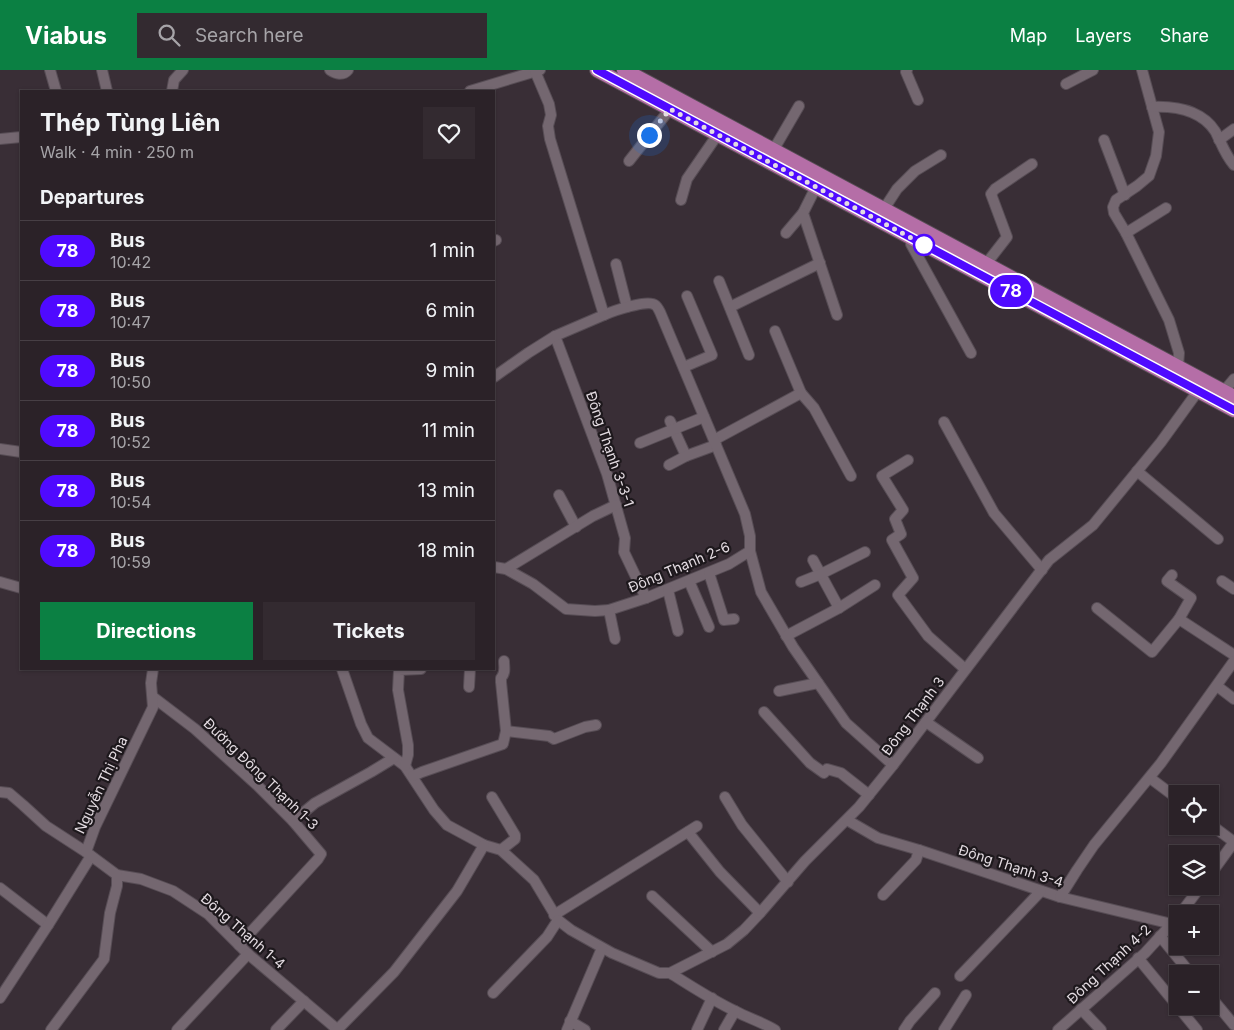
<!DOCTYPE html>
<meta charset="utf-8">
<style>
:root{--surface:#2b2228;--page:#332a30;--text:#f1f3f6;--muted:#a6a4a8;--line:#473f45;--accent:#0b8043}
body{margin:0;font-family:Inter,sans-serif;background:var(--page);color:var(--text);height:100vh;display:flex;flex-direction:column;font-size:19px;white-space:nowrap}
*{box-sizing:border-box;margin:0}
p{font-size:16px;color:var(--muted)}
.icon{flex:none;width:28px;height:28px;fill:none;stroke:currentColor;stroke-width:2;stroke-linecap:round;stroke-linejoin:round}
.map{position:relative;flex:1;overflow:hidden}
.details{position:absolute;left:20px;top:20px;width:475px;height:580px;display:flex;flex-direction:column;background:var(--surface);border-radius:0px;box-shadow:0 1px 4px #0004,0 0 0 1px var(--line)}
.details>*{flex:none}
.badge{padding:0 10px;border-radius:16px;font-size:18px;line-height:32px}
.fabs{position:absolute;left:1169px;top:715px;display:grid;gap:10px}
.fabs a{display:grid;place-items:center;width:50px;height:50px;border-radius:0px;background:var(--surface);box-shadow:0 1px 4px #0004,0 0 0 1px var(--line);font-size:25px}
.you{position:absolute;width:25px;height:25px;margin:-12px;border:4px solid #fff;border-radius:50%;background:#1a73e8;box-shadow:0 0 0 8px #1a73e833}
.map>.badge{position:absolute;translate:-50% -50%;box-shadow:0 0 0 2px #fff}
h2{padding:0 20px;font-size:19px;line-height:45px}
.round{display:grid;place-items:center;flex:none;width:52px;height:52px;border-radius:0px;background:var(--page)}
.headline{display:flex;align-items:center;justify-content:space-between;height:85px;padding:0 20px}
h1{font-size:24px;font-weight:700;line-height:38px}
.action{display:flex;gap:10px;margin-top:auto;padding:10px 20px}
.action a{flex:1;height:58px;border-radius:0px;background:var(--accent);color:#fff;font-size:20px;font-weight:700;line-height:58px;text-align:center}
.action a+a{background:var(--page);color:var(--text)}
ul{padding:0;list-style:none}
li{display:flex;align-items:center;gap:15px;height:60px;padding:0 20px;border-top:1px solid var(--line)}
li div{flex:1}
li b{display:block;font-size:19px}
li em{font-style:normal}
li .badge{min-width:55px;font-weight:700;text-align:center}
header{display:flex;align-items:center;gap:30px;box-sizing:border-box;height:70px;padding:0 25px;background:var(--accent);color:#fff}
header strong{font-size:24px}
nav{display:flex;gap:28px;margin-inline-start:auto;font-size:18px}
.search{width:350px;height:45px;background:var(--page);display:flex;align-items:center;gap:12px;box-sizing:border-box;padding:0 18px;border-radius:0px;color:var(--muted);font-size:19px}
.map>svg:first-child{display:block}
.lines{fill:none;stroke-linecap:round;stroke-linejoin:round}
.minor-casing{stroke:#574d55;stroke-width:12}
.primary-casing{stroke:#574d55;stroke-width:16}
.minor{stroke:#746770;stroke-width:10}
.primary{stroke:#b56ea7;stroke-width:14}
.line-casing{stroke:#fff;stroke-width:11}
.line{stroke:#4f0aff;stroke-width:8}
.walk{stroke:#e4dce2;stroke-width:5;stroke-dasharray:0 9}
.stop-dot{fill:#fff;stroke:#4f0aff;stroke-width:2.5}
.labels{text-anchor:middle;stroke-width:4.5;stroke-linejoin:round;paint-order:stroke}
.street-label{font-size:14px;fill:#e4dce2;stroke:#1d181c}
</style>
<header>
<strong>Viabus</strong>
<div class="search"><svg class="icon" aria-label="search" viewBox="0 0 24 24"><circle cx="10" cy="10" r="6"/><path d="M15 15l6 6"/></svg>Search here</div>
<nav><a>Map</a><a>Layers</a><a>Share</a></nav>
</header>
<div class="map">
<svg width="1234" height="960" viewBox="0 0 1234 960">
<rect width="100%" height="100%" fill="#392e36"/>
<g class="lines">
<defs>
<g id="minor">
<path d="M50 0 56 21"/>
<path d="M102 0 107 21"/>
<path d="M330 0C336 4 343 6 348 0"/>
<path d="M907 0 906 2 918 30"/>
<path d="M1142 0 1159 62 1156 86 1149 106 1137 116 1116 130 1113 137 1114 143 1126 163 1169 250 1179 283 1178 296"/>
<path d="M1066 14 1093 0"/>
<path d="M172 21 174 10 183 0"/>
<path d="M470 21 540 0"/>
<path d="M1152 37C1175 36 1201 40 1215 61 1217 64 1218 68 1220 71 1224 80 1228 88 1234 95"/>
<path d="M0 69 21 67"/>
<path d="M1104 70 1125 125"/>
<path d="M1219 70 1234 59"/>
<path d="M774 79 799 36"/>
<path d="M629 91 670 39"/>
<path d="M816 117 803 143 837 245"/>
<path d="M681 130 687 109 718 64"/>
<path d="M884 139 897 119 915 101 941 85"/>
<path d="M786 163 803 143"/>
<path d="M1126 163 1166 138"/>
<path d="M913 169 911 174 971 283"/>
<path d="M494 171 496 170"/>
<path d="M616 194 627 237"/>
<path d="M986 194 1007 167 991 124 995 119 1032 94"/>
<path d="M719 211 749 285"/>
<path d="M730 237 820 193"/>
<path d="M775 261 801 323"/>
<path d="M555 266 607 404 625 468 624 482 646 528"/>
<path d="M684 297 712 285 687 226"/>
<path d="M494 307 528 283 555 266 604 245 550 69 548 56 551 45 549 34 535 1"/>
<path d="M1224 321 1234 309"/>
<path d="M670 351 686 386"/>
<path d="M944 352 994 443 1042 500"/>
<path d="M714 370 801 323 814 338 851 406"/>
<path d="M640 373 704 347"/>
<path d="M0 379 21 382"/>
<path d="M908 390 882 406 903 440 895 449 901 464 892 470 913 508 898 525 928 566 965 599"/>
<path d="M669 395 686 386 716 375"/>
<path d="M1137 401 1218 469"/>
<path d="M559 425 576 457"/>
<path d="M750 481 761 522 793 577 846 653 893 695"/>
<path d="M813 490 839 538"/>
<path d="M494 497 506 499 533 514 566 539 595 541 609 540 646 528 729 494 750 481V466L745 444 660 242C659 240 657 236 655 235 648 229 613 241 604 245"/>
<path d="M506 499 593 446 616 435"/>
<path d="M709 503 724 550 734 549"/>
<path d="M1172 505 1167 511 1191 528 1179 549"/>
<path d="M689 511 709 557"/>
<path d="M1222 511 1234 519"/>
<path d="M0 512 21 518"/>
<path d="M801 512 821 504 865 482"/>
<path d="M668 520 678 561"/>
<path d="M1097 538 1152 582 1179 549 1234 585"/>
<path d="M609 540 615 569"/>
<path d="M786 566 839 538 875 515"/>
<path d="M342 599 361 654 368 668 405 696 434 740 447 755 484 775 501 780 534 810 558 850 571 860 612 883 659 903H670L727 874 744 860 760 843 805 791 859 737 893 695 1049 490 1093 455 1161 372 1198 321"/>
<path d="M1217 616 1234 629"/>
<path d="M469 617 470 599"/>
<path d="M779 621 818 613"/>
<path d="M153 627 195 659 257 715 293 751 321 784 318 789 239 875"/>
<path d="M764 642 810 693 824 703 827 699 841 703 869 725"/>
<path d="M926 652 978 688"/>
<path d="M506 661 549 666 554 669 585 657 596 655"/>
<path d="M405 696 408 685V675L398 620 399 600 421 599"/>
<path d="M413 706 422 702 503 674 506 661 501 612V608C506 603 504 597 504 591"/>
<path d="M1150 708 1178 729"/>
<path d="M0 722 9 723 23 735 46 756 86 782"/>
<path d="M492 727 515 765V769L501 780"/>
<path d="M725 727 742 755 788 812"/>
<path d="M847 750 878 768 919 780 1060 827 1172 854"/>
<path d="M293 751 315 733 371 702 394 688"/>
<path d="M1210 754 1234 772"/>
<path d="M688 762 720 802 760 843"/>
<path d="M117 805 141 809 173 821 208 844 248 884 338 960"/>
<path d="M1210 805 1234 772"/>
<path d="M0 818 48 855"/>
<path d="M883 825 916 790 919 780"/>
<path d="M652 826 712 882"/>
<path d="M1060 827 1077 800 1094 775 1161 693 1234 591"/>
<path d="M1180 844 1201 816"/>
<path d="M554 845 697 756"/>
<path d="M1160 866 1191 904"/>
<path d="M1138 888 1197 960"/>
<path d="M670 903C691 916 712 930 735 941 748 948 762 952 775 960"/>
<path d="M960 906 1041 821"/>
<path d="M493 923 547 867 558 850"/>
<path d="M1210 926 1234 955"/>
<path d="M0 928 48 855 91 786"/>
<path d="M1081 939 1101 960"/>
<path d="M570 951 585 960"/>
<path d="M51 960 104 889 110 843 117 816V805L86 782 95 757 153 637 151 613 153 599"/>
<path d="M177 960 248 884"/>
<path d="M276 960 304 931"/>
<path d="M337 960 394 902 457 821 484 775"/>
<path d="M567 960 602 878"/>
<path d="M697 960 712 928"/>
<path d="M724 960 735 941"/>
<path d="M904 960 910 951 935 923"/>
<path d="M944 960 966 925"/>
<path d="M1058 960 1145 883 1178 847"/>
</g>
<g id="primary">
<path d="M597 0 1234 340"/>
<path d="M624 0 1234 327"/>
</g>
</defs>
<use href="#minor" class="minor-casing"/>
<use href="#primary" class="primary-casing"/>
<use href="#minor" class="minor"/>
<use href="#primary" class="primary"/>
</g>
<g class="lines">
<defs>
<path id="line" d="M597 0 1234 340"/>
</defs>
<use href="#line" class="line-casing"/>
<use href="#line" class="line"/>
<path class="walk" d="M649 65 670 39 930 178 924 175"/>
</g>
<circle class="stop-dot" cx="924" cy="175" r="10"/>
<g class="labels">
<g class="street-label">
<text transform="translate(610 379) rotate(71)" y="5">Đông Thạnh 3-3-1</text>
<text transform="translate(679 497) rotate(-23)" y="5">Đông Thạnh 2-6</text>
<text transform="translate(913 646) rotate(-53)" y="5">Đông Thạnh 3</text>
<text transform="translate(261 704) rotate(44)" y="5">Đường Đông Thạnh 1-3</text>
<text transform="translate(101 715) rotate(-65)" y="5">Nguyễn Thị Pha</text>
<text transform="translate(1011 796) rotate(18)" y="5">Đông Thạnh 3-4</text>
<text transform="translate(243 861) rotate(41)" y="5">Đông Thạnh 1-4</text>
<text transform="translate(1109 894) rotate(-43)" y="5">Đông Thạnh 4-2</text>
</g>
</g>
</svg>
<div class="fabs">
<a><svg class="icon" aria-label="locate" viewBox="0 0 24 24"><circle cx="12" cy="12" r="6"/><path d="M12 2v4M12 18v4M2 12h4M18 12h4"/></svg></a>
<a><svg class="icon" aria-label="layers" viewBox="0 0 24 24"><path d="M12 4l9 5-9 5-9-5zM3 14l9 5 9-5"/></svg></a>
<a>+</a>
<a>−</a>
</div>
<div class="you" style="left:649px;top:65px"></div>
<b class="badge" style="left:1011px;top:221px;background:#4f0aff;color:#fff">78</b>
<section class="details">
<div class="headline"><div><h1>Thép Tùng Liên</h1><p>Walk · 4 min · 250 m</p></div><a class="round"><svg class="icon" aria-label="heart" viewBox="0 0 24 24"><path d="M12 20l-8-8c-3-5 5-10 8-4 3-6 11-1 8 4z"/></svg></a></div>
<h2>Departures</h2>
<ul>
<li><span class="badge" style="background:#4f0aff;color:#fff">78</span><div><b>Bus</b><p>10:42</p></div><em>1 min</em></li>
<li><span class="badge" style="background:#4f0aff;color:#fff">78</span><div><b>Bus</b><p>10:47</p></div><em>6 min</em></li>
<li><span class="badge" style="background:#4f0aff;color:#fff">78</span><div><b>Bus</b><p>10:50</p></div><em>9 min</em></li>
<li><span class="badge" style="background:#4f0aff;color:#fff">78</span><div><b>Bus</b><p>10:52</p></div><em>11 min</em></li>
<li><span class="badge" style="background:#4f0aff;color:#fff">78</span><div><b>Bus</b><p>10:54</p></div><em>13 min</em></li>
<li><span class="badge" style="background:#4f0aff;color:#fff">78</span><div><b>Bus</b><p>10:59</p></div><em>18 min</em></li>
</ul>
<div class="action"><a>Directions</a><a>Tickets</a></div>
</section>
</div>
